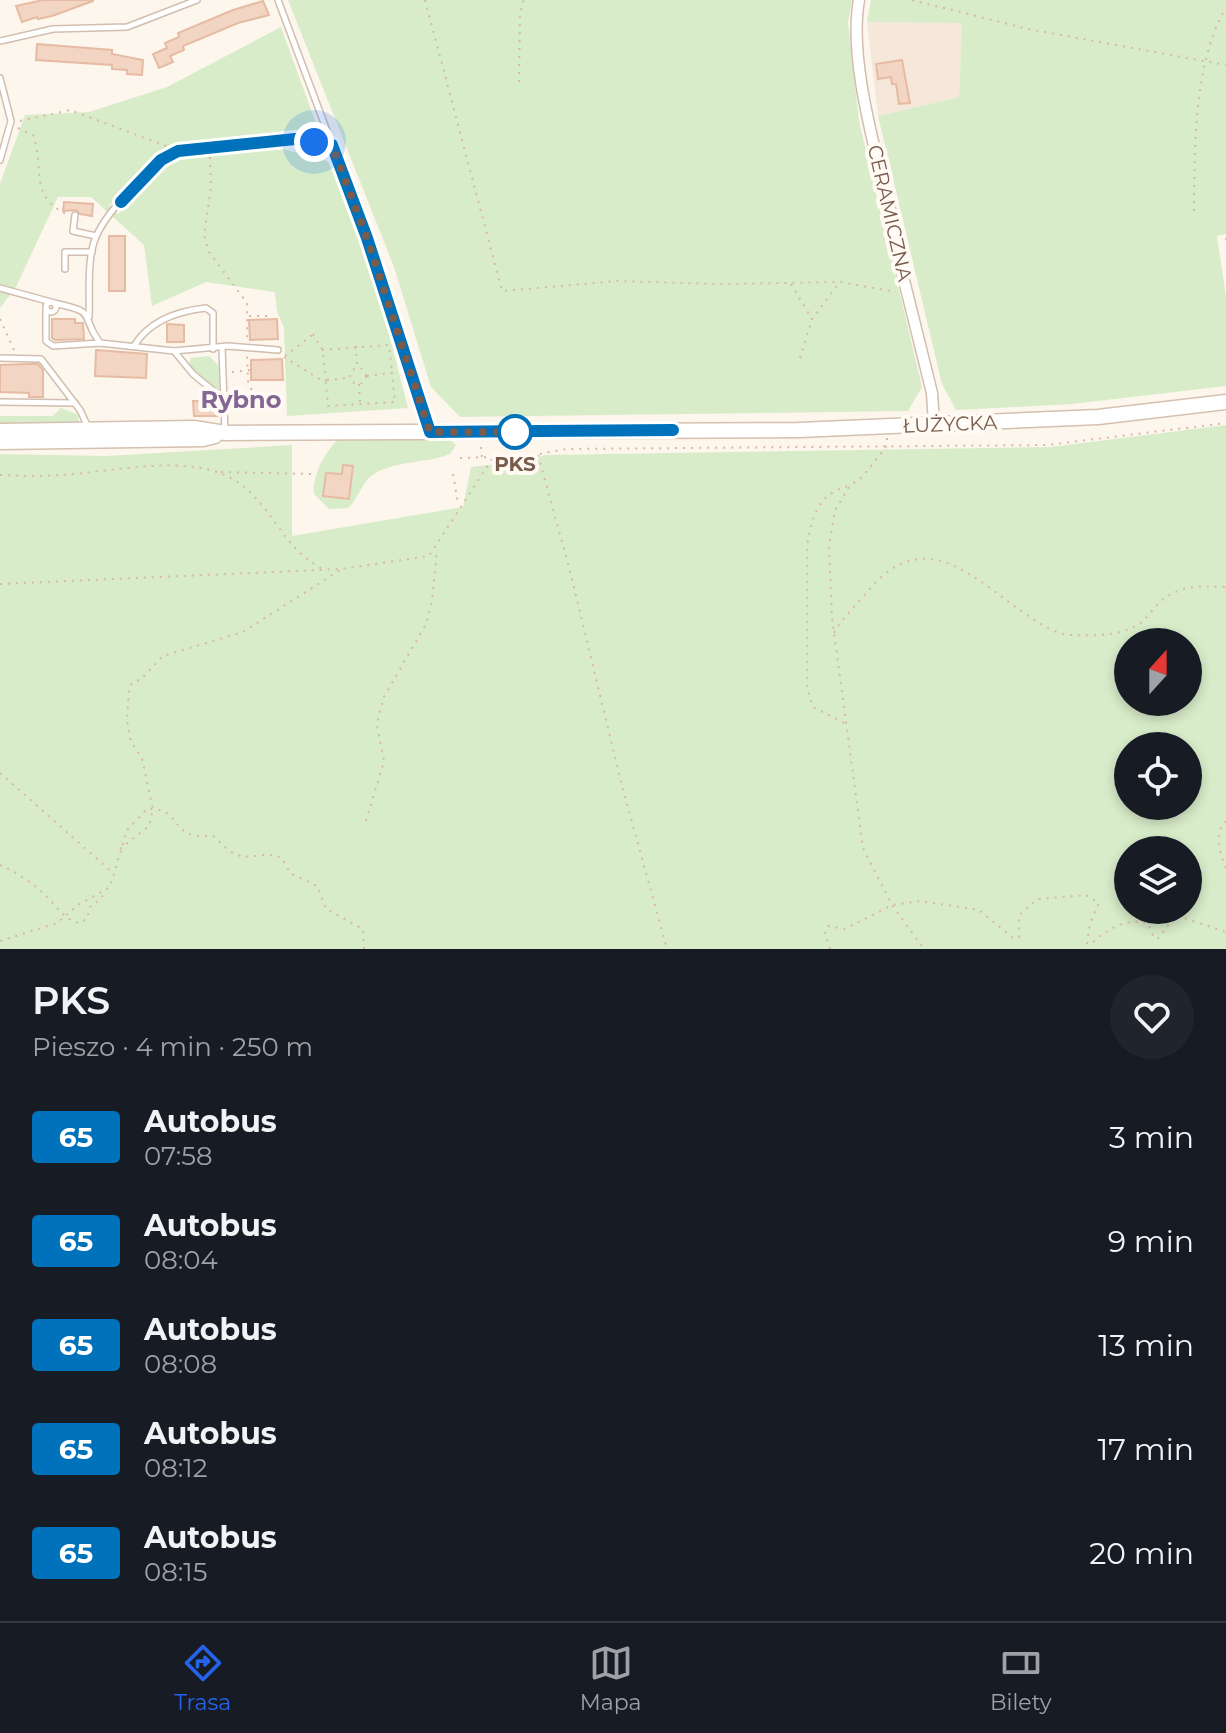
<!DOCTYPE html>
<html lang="pl">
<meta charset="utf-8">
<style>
:root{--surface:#171b24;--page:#20242c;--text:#f1f3f6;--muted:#9ea1a6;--line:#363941;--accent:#2563eb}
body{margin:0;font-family:Montserrat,sans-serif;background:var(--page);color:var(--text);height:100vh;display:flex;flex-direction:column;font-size:30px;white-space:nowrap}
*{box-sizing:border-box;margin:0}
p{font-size:26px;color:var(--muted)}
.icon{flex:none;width:44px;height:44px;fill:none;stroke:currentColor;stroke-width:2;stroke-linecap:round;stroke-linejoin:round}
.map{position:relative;height:949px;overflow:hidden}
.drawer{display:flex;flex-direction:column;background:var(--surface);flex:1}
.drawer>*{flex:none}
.badge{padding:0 16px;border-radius:6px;font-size:28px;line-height:52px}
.needle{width:52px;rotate:21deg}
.buttons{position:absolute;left:1114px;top:628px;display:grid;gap:16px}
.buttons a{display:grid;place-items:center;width:88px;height:88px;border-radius:50%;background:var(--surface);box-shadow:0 4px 12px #0003;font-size:40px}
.you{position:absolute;width:40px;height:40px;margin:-20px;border:6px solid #fff;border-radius:50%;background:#1a73e8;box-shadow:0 0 0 12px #1a73e833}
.map>.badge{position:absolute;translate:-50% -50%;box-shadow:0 0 0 4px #fff}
.round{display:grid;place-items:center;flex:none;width:84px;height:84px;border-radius:42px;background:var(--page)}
.summary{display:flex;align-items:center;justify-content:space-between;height:136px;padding:0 32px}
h1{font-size:38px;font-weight:600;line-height:60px}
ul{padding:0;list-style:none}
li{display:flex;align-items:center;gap:24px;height:104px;padding:0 32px}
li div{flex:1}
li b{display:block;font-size:30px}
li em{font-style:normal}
li .badge{min-width:88px;font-weight:700;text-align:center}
.tab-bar{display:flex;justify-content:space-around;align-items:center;height:112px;border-top:2px solid var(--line);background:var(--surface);font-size:22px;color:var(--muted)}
.tab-bar a{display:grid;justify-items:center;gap:4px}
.tab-bar .current{color:var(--accent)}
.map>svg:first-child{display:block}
.residential{fill:#f5e8da}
.green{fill:#d8ecc9;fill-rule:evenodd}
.building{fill:#f3d5c3;stroke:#e6bba3;stroke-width:2}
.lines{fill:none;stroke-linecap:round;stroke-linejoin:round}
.lane-casing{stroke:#d1beb0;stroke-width:8}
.street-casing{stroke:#d1beb0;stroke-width:13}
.secondary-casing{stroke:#d6c0b0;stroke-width:17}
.path{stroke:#d9b8a5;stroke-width:2;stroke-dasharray:2 6;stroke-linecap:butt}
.lane{stroke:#fff;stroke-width:5}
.street{stroke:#fff;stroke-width:10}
.secondary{stroke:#fff;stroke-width:14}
.line-casing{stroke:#fff;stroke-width:18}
.line{stroke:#0072bc;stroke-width:12}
.walk{stroke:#7a5c4d;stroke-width:8;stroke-dasharray:0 14.4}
.stop-dot{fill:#fff;stroke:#0072bc;stroke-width:4}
.labels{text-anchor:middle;stroke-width:8;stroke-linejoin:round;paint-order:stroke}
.street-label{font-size:20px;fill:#7a5c4d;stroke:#fffaf3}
.stop-label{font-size:20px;font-weight:bold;fill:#7a5c4d;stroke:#fffaf3}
.quarter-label{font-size:24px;font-weight:bold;fill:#846695;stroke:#fffaf3}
</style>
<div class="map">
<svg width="1226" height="949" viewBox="0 0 1226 949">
<rect width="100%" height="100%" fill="#fdf6ec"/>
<path class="residential" d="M867 22 962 23 959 97 878 116Z"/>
<g class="green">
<path d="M288 0H852L848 22 859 121 922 387 908 411 460 417 431 387 394 267Z"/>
<path d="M871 0H1226V234L1217 236 1226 297V386L1072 404 956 410 942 384 878 116 959 97 962 23 867 22Z"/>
<path d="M281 27 319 132 173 145 157 152 109 206 118 214 175 158 279 148 330 162 379 294 408 408 287 416 284 328 277 311 275 292 206 282 152 306 144 245 91 197H58L16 287 0 308V184L25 115 89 112 167 87Z"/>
<path d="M209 356 219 366V392L189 365 191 358Z"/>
<path d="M61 408 77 414 80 425 0 428V416H53Z"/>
<path d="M1226 425V949H0V454L106 456 292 445V536L463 507 471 467 530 460 545 455 1051 447ZM1128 642H1188V702H1128ZM1128 746H1188V806H1128ZM1128 850H1188V910H1128Z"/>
<path d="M448 438 456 445 450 454C426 464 390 460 370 477 361 485 358 499 348 508L329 509 314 494C312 475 325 453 337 440Z"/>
</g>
<g class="building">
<path d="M43 0H93V1L52 16 38 19 37 17 22 22 16 6Z"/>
<path d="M263 1 269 15 238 23 183 46 184 50 170 56 173 62 159 68 153 54 167 48 165 43 179 37 178 33 233 10Z"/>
<path d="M37 44 112 50V54L143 60 142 75 127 74V70L112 69V65L36 60Z"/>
<path d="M902 60 910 103 899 104 896 84H892L891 77 878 79 876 64Z"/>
<path d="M64 202 93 204 92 216 80 214 76 210 63 211Z"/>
<rect x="109" y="236" width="16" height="55"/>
<path d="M52 319H75V323H83L84 339 55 340 52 338Z"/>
<path d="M277 319 278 339 250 340 249 320Z"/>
<path d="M167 324 184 325V342H167Z"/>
<path d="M96 350 147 354 146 378 95 376Z"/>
<path d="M282 359 283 380H251V360Z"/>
<path d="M28 364H38L43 370V397H29V393L0 392V365Z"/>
<path d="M193 401H217L218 416H194Z"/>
<path d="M343 465 353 466 349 499 323 496 326 473 342 474Z"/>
</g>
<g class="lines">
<defs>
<g id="lane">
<path d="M278 0 367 238 430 431"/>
<path d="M0 41 53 29 127 27 197 0"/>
<path d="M0 78 11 121 0 160"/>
<path d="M75 215 73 231 96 236"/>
<path d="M65 269V252H92"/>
<path d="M0 288 51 302"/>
<circle cx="51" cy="307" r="5"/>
<path d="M54 303C99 313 78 312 100 343"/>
<path d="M46 308V341L53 346 100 343 174 351 228 346 278 350"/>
<path d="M89 317C90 294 87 264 94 242 104 212 151 166 178 151L295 139 332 145"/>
<path d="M134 346C149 321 178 311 206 308L213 313V349"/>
<path d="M222 347 225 432"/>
<path d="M174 351 193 374 222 398"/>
<path d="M0 358 41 359 80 410 88 427"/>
<path d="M0 402 75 403"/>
</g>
<path id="street" d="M859 0C849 55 872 137 885 192 890 213 899 229 897 252L932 393 934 424"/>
<g id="secondary">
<path d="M0 431 194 428 225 433 799 430 1098 417 1226 402"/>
<path d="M0 442 203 439 215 436"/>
</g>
</defs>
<use href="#lane" class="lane-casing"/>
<use href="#street" class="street-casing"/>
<use href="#secondary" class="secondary-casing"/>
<g class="path">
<path d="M425 0 502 291 617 281 719 284 840 282 896 292"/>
<path d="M912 0 1028 29 1226 65"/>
<path d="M519 82 520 13 524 0"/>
<path d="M20 121 70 110 169 147"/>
<path d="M18 128 33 135C45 167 28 195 66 214"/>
<path d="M210 157 211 187 204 235 209 252 247 303V340"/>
<path d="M1194 211C1195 145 1193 66 1226 7"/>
<path d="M1225 239H1226"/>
<path d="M791 284 812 319"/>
<path d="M249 316H272"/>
<path d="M0 319 14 350"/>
<path d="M313 334 323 351 326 381"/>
<path d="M356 346 357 367"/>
<path d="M322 350 389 345 392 372"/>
<path d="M285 356 316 332"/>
<path d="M284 357 326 383 328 406 395 402 392 373 366 376"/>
<path d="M800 358 812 319 839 283"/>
<circle cx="358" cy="376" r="8"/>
<path d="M232 372 251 370"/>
<path d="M327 380 348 378"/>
<path d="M359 384 360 402"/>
<path d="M243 411 253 393 248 381 247 354"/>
<path d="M887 438 886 447 863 476 850 486 835 510 829 546 832 618 863 848 892 905 924 949"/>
<path d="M481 447 482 458"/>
<path d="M538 455 569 567 622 786 667 949"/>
<path d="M460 458 529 456 566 449 1047 445 1226 423"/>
<path d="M221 472 312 474"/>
<path d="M453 474 458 504"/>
<path d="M0 475C21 476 41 476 61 475 113 472 191 452 236 481 272 504 281 547 321 568"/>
<path d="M0 584 341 569 429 556 492 459"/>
<path d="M834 633C843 617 856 605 868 591 927 520 977 583 1033 619 1044 626 1058 635 1072 635 1094 636 1123 636 1142 622 1148 617 1153 609 1158 604 1179 584 1199 586 1226 587"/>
<path d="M844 723 813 707 807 687V547C811 518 818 493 849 486"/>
<path d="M0 773 113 873"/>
<path d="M366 821 384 761 377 726 379 714 384 697 426 624 432 601 437 550"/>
<path d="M1226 821C1213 834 1220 852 1226 869"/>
<path d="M120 849 149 826 153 809 148 787 142 758 131 742 127 721 129 688 133 682 140 680 163 656 243 632 340 570"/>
<path d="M0 865C16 872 31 882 44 894 56 905 63 919 79 923L87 919 90 907 101 899 104 892"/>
<path d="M0 941 57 923 78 905 110 887 127 830 147 809C178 808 171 828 192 835 198 837 206 835 213 836 219 841 227 850 235 854 251 861 266 850 282 858L290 873 317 886 326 909 363 929 364 949"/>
<path d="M830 949 825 933 828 926 845 929 892 905 921 901 979 910 1013 938 1019 937V915L1038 899 1086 895 1099 903 1090 923 1087 943 1091 944C1107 929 1125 918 1148 923L1154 938H1159L1175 915 1226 932"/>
</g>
<use href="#lane" class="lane"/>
<use href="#street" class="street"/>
<use href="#secondary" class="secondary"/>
</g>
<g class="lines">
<defs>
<path id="line" d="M121 202 161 160 178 151 295 139 332 145 367 238 430 432 673 430"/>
</defs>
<use href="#line" class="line-casing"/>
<use href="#line" class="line"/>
<path class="walk" d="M314 142 332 145 367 238 430 432H515"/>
</g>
<circle class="stop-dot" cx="515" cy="432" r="16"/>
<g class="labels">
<g class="street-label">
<text transform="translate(890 213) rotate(77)" y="7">CERAMICZNA</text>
<text transform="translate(950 424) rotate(-2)" y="7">ŁUŻYCKA</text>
</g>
<g class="stop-label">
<text x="515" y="471">PKS</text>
</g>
<g class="quarter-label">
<text x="241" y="408">Rybno</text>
</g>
</g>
</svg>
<div class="buttons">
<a><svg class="needle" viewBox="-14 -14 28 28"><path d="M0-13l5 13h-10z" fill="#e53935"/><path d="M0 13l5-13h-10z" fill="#9ea1a6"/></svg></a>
<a><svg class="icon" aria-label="locate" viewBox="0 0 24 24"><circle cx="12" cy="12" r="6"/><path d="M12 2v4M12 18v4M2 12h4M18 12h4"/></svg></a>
<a><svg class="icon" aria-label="layers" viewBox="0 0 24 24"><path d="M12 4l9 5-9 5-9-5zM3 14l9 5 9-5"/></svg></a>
</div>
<div class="you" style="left:314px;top:142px"></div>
</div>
<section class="drawer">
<div class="summary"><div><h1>PKS</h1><p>Pieszo · 4 min · 250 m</p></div><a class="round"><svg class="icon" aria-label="heart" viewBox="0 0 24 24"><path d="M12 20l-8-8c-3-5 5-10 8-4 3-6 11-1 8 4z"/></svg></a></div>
<ul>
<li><span class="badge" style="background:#0072bc;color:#fff">65</span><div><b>Autobus</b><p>07:58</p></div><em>3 min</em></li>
<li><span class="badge" style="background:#0072bc;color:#fff">65</span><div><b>Autobus</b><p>08:04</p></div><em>9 min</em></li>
<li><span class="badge" style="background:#0072bc;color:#fff">65</span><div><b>Autobus</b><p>08:08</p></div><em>13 min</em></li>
<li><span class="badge" style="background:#0072bc;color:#fff">65</span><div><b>Autobus</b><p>08:12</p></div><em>17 min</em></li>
<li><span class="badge" style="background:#0072bc;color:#fff">65</span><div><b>Autobus</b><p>08:15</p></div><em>20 min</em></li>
</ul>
</section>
<nav class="tab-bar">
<a class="current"><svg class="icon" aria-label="directions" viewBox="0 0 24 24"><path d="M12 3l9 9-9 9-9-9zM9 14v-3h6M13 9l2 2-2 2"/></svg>Trasa</a>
<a><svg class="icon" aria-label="map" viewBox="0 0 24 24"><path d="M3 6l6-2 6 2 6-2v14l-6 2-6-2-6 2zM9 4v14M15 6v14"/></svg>Mapa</a>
<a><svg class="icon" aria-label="tickets" viewBox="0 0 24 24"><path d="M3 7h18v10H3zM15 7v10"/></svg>Bilety</a>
</nav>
